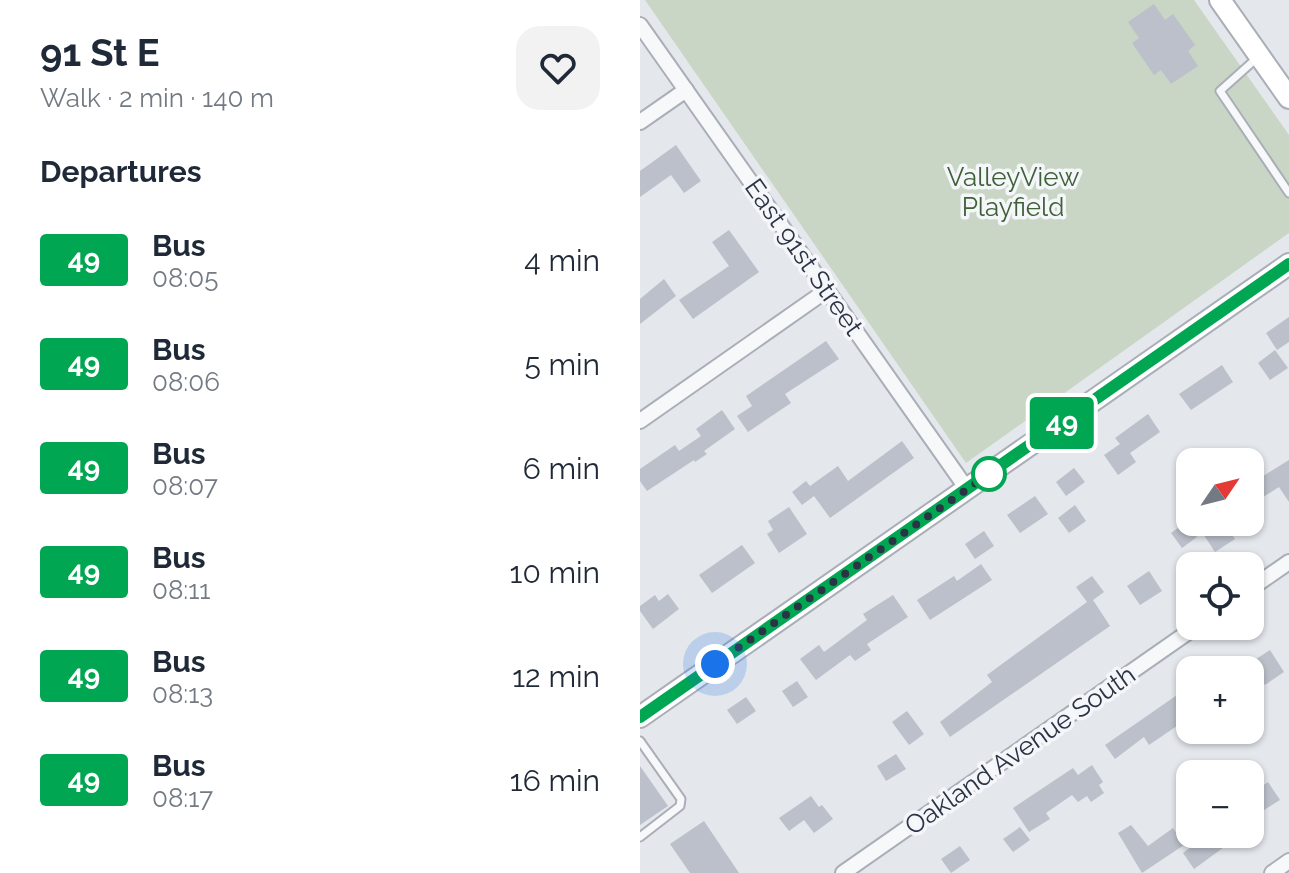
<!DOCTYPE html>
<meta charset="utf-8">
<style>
:root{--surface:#fff;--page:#f2f2f3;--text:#1f2937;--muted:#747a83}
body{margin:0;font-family:Raleway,sans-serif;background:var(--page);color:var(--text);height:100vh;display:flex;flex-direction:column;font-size:30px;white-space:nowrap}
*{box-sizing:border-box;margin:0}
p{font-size:26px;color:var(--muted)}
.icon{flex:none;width:44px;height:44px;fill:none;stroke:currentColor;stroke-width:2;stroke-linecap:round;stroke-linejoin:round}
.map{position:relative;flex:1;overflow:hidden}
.side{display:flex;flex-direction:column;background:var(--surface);width:640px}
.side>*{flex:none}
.badge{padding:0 16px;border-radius:6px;font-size:28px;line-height:52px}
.needle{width:52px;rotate:55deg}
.fabs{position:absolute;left:536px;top:448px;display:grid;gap:16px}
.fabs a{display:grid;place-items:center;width:88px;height:88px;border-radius:16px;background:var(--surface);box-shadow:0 2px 6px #0004;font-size:40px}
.you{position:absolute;width:40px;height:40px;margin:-20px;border:6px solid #fff;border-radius:50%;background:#1a73e8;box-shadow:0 0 0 12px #1a73e833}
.map>.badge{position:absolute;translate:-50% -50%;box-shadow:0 0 0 4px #fff}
h2{padding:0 40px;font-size:30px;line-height:72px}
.round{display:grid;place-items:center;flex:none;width:84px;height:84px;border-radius:24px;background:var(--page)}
.summary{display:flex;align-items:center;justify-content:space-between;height:136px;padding:0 40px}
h1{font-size:38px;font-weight:700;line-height:60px}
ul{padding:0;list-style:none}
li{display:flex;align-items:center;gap:24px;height:104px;padding:0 40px}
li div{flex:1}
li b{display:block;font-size:30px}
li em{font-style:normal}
li .badge{min-width:88px;font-weight:700;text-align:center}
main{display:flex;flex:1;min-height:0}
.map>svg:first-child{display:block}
.green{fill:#c9d6c5}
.building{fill:#bbc0ca}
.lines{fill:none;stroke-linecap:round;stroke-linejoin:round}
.lane-casing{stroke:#a9aeb7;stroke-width:11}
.street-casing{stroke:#a9aeb7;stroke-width:18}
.secondary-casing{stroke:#a9aeb7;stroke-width:24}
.lane{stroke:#f7f8fa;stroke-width:7}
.street{stroke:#f7f8fa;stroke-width:14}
.secondary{stroke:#fff;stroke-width:20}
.line-casing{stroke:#fff;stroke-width:18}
.line{stroke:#00a651;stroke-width:12}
.walk{stroke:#2b3445;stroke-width:8;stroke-dasharray:0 14.4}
.stop-dot{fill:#fff;stroke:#00a651;stroke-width:4}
.labels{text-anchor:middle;stroke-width:7;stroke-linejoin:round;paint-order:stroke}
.park-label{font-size:26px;fill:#3f6138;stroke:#f4f6f9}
.street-label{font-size:26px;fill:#2b3445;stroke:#f4f6f9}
</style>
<main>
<section class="side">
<div class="summary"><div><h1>91 St E</h1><p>Walk · 2 min · 140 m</p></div><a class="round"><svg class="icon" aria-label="heart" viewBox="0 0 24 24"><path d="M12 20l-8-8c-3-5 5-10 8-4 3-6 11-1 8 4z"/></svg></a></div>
<h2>Departures</h2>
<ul>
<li><span class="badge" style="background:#00a651;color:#fff">49</span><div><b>Bus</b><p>08:05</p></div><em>4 min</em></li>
<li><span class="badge" style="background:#00a651;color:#fff">49</span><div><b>Bus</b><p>08:06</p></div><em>5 min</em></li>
<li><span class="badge" style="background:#00a651;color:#fff">49</span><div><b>Bus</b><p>08:07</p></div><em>6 min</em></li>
<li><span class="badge" style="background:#00a651;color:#fff">49</span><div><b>Bus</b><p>08:11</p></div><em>10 min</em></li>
<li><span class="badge" style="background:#00a651;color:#fff">49</span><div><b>Bus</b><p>08:13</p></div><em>12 min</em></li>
<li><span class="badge" style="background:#00a651;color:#fff">49</span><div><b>Bus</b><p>08:17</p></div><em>16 min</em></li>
</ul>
</section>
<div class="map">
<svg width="649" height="873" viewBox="0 0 649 873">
<rect width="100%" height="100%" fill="#e4e7ec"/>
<path class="green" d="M5 0H554L649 135V233L326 463Z"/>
<g class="building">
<path d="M514 4 525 20 533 14 555 45 548 51 558 66 531 84 521 70 514 75 492 43 499 38 488 22Z"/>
<path d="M36 145 61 181 44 193 31 175 0 197V171Z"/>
<path d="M89 230 119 272 53 319 39 300 89 266 72 242Z"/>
<path d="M24 279 36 296 0 324V299Z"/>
<path d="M649 317V342L637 350 626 333Z"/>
<path d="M186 341 199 359 145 394 151 403 108 432 97 416 112 406 106 396Z"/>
<path d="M635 350 648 368 630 380 618 363Z"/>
<path d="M582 365 593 382 551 410 539 394Z"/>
<path d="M82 410 95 429 64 451 67 454 55 462 54 460 7 491 0 481V469L35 445 39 451 61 436 56 429Z"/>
<path d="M508 414 520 432 490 453 496 462 478 475 464 455 480 444 475 438Z"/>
<path d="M262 441 274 458 190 518 174 496 162 505 152 492 166 481 170 486 198 466 208 481Z"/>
<path d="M649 460V502L639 487 615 502 610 494V484Z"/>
<path d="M434 468 445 482 426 496 416 482Z"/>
<path d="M395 496 408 514 380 533 367 515Z"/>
<path d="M435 505 446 521 429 533 418 518Z"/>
<path d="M149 507 167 534 139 553 127 534 133 530 128 521Z"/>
<path d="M546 522 557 537 542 548 531 533Z"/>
<path d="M570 522H583L595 539 575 552 560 529Z"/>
<path d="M344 531 354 546 335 559 325 544Z"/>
<path d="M102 545 115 563 72 593 59 575Z"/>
<path d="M341 564 352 580 290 620 277 600 314 576 317 581Z"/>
<path d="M509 571 522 591 500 605 487 586Z"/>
<path d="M452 576 464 592 453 600 470 626 310 737 300 722 352 682 347 675 447 602 436 587Z"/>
<path d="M28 594 39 609 13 629 0 611V606L15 595 19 601Z"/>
<path d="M253 595 268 617 227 644 231 650 215 661 210 655 176 680 160 659 179 645 184 652 227 620 223 614Z"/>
<path d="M630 650 644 672 625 685 610 663Z"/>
<path d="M157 681 168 697 153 707 142 691Z"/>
<path d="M550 686V717L509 745 504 737 475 759 465 745Z"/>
<path d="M106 697 116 711 97 724 87 710Z"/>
<path d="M267 711 284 734 269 745 252 722Z"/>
<path d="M256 754 266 769 246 781 237 766Z"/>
<path d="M452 765 463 782 459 785 464 793 451 802 447 796 438 802 432 795 406 813 410 819 389 832 373 808 433 768 438 775Z"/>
<path d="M0 766 28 806 0 825Z"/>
<path d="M628 782 640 800 610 819V804L617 800 612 793Z"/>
<path d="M171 796 179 807 182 805 193 819 174 833 164 820 149 831 139 818Z"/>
<path d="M64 821 99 873H50L30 844Z"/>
<path d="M491 825 508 846 533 828 544 845 502 873 478 833Z"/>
<path d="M380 827 390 840 373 852 363 839Z"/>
<path d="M568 834H602L554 869 543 853Z"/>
<path d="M320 846 330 860 311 873 301 859Z"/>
</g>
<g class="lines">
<defs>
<g id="lane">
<path d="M618 57 580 91 649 193"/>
<path d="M0 741 41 799 40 806 0 837"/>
</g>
<g id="street">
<path d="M0 25 327 489"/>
<path d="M0 122 46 90"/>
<path d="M0 421 187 290"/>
<path d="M610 589 649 562"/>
<path d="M203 873 557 626"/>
<path d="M632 873 649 861"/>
</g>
<g id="secondary">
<path d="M580 0 649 98"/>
<path d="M0 717 649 264"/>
</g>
</defs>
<use href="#lane" class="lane-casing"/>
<use href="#street" class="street-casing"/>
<use href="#secondary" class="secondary-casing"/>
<use href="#lane" class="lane"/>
<use href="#street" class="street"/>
<use href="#secondary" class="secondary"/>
</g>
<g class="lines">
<defs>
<path id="line" d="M0 717 649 264"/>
</defs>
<use href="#line" class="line-casing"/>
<use href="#line" class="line"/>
<path class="walk" d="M75 664 352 472 349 474"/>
</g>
<circle class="stop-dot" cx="349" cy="474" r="16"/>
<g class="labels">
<g class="park-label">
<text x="373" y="186">ValleyView<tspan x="373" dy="30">Playfield</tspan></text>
</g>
<g class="street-label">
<text transform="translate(164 257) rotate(55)" y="9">East 91st Street</text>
<text transform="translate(380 750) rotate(-35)" y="9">Oakland Avenue South</text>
</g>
</g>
</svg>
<div class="fabs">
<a><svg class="needle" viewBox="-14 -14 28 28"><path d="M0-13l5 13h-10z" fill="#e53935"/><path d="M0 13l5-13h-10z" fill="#747a83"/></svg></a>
<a><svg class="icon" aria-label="locate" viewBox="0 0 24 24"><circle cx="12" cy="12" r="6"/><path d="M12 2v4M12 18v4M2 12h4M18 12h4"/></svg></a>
<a>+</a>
<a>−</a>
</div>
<div class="you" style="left:75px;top:664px"></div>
<b class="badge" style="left:422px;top:423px;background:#00a651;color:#fff">49</b>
</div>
</main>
